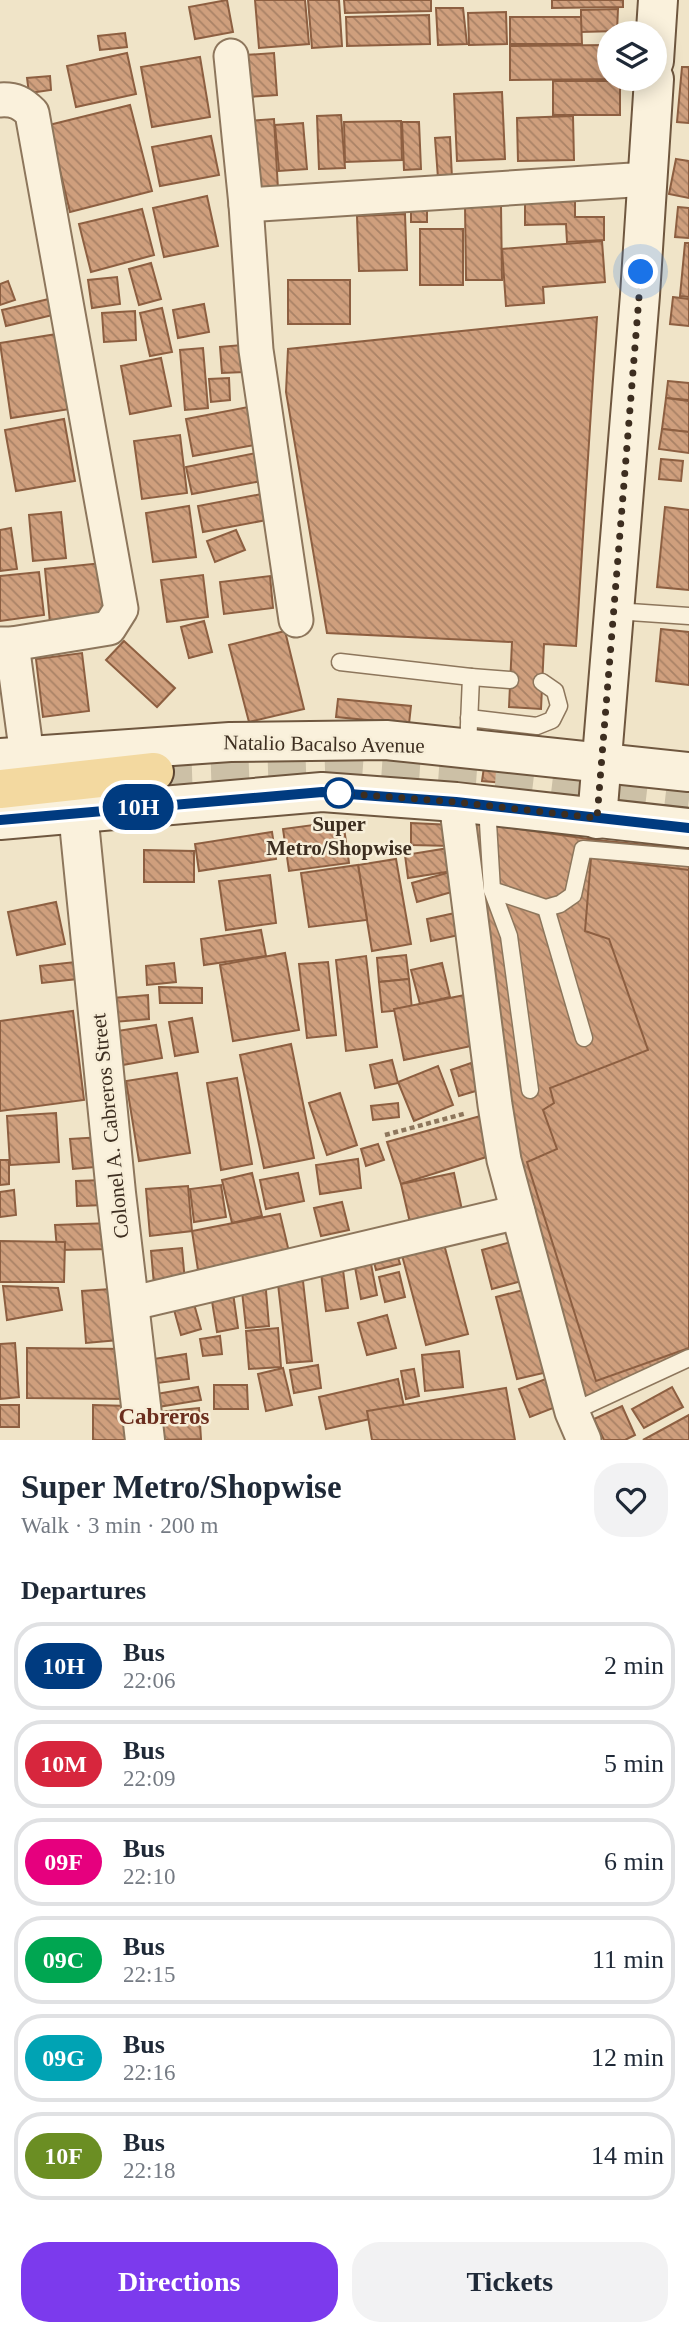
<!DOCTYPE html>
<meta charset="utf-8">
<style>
:root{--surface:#fff;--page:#f2f2f3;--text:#1f2937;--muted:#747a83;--line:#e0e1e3;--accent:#7c3aed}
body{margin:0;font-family:Georgia,serif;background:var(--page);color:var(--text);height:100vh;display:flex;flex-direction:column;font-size:26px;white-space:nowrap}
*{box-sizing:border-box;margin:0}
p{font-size:23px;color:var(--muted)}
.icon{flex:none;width:38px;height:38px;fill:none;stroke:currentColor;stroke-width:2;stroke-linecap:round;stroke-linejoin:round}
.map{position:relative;height:1440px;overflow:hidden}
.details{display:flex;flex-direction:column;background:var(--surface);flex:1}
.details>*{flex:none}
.badge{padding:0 14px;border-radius:23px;font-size:24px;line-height:46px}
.buttons{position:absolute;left:597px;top:21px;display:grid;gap:14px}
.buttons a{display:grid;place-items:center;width:70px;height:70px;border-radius:50%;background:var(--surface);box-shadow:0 4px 18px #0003;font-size:35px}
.you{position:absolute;width:35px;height:35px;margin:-18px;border:5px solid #fff;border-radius:50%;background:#1a73e8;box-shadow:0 0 0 10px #1a73e833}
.map>.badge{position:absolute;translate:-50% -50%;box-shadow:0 0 0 4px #fff}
h2{padding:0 21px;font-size:26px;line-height:63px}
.round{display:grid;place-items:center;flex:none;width:74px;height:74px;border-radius:28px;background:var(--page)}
.head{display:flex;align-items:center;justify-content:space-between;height:119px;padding:0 21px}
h1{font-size:33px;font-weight:800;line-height:52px}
.primary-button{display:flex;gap:14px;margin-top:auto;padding:14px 21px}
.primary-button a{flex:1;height:80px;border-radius:28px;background:var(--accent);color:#fff;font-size:28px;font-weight:800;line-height:80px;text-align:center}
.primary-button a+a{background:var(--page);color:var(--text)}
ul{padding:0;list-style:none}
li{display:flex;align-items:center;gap:21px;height:88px;margin:0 14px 10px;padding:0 7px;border:4px solid var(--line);border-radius:28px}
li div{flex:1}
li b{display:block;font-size:26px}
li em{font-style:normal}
li .badge{min-width:77px;font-weight:700;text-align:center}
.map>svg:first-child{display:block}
.building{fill:url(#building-back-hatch);stroke:#8d5f41;stroke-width:2}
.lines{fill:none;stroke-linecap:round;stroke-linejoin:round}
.primary-tunnel{stroke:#ccc0a6;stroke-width:38;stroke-dasharray:38 19;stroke-linecap:butt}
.service-casing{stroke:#8d765c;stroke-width:19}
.minor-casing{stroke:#8d765c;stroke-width:37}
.tertiary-casing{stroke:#8d765c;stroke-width:42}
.secondary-casing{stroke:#6f573f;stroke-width:42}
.primary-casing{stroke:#5b4430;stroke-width:42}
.path{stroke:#8d765c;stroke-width:4.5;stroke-dasharray:5 3.5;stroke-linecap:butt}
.service{stroke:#faf1dc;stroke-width:16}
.minor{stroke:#faf1dc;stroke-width:33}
.tertiary{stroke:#faf1dc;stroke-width:38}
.secondary{stroke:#faf1dc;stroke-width:38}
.primary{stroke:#f3d9a0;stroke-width:38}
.line-casing{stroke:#fff;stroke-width:16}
.line{stroke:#003b80;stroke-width:10}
.walk{stroke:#3d2e20;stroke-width:7;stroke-dasharray:0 12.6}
.stop-dot{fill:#fff;stroke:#003b80;stroke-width:3.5}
.labels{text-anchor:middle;stroke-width:5;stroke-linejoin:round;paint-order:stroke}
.street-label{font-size:21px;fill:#3d2e20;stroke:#f7eed8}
.stop-label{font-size:21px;font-weight:bold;fill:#3d2e20;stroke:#f7eed8}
.neighbourhood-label{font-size:23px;font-weight:bold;fill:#6b2e1e;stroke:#f7eed8}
</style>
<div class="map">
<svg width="689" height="1440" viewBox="0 0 689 1440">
<defs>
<pattern id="building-back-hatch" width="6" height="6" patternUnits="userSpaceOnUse" patternTransform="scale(1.75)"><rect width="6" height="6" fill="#cf9f7d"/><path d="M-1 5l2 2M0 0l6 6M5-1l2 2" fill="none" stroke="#a98266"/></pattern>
</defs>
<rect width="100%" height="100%" fill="#f0e4c8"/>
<g class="building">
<path d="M227 0 233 32 195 39 189 7Z"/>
<path d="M255 0H305L309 44 259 48Z"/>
<path d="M308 0H339L342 46 312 48Z"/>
<path d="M344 0H431V11L345 13Z"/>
<path d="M552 0H623V7L552 8Z"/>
<path d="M436 8H463L467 44 438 45Z"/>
<path d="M618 9 617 31 581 32V10Z"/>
<path d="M506 12 507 44 469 45 468 13Z"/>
<path d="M429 15 430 44 347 46 346 17Z"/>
<path d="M510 17H581L582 44H510Z"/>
<path d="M125 33 127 47 100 50 98 36Z"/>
<path d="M609 45V79H620L510 80V46Z"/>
<path d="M127 53 136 94 76 107 67 66Z"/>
<path d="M274 53 277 95 248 97 245 55Z"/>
<path d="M200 57 210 117 152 127 141 67Z"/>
<path d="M682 67H689V123L677 122Z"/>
<path d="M50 76 51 90 29 93 27 78Z"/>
<rect x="553" y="81" width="67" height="34"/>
<path d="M502 92 505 159 457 161 454 94Z"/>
<path d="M130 105 152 191 70 212 49 125Z"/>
<path d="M341 115 345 168 319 169 317 116Z"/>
<path d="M573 116 574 160 518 161 517 118Z"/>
<path d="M274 119 278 189H253L246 121Z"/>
<path d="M401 121 402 160 345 162 344 122Z"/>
<path d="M402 122H419L421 169 404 170Z"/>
<path d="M303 123 307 169 279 171 275 125Z"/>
<path d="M211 136 219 175 160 186 152 147Z"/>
<path d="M450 137 452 178H438L435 138Z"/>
<path d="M676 159 689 161V198L669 194Z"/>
<path d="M207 196 218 246 164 257 153 208Z"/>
<rect x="411" y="200" width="16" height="22"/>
<path d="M575 201V217H604V240L567 242 566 224 525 225V202Z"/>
<path d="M465 205H501L502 280H466Z"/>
<path d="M678 207 689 208V238L675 237Z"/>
<path d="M142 209 154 255 91 272 79 224Z"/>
<path d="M405 214 407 270 359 271 357 216Z"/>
<rect x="420" y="229" width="43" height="56"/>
<path d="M602 241 605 282 543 287 544 303 506 306 502 249Z"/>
<path d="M685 243H689V297L680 296Z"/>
<path d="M151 263 161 299 139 305 129 269Z"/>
<path d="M117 277 120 304 92 308 88 280Z"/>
<rect x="288" y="280" width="62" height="44"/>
<path d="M8 281 15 300 0 305V284Z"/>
<path d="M673 297 689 299V326L670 324Z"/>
<path d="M53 298 57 314 6 326 2 310Z"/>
<path d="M204 304 209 332 178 338 173 310Z"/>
<path d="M162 308 172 352 150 356 140 313Z"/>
<path d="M135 311 136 340 104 342 102 313Z"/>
<path d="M597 317 576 646 544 644 541 709 509 707 512 642 327 633 286 392 288 349Z"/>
<path d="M57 334 70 409 11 418 0 343Z"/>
<path d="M242 345 244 372 222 373 220 347Z"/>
<path d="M203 348 208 408 185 410 180 350Z"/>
<path d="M161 358 171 406 130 414 121 366Z"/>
<path d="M229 378 230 400 211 402 209 379Z"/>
<path d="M668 381 689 383V400L666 398Z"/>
<path d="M666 398 689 401V432L662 429Z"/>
<path d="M259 405 266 443 193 456 186 419Z"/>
<path d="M64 419 75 481 16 491 5 430Z"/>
<path d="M662 429 689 432V453L659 449Z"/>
<path d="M180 435 187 493 142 499 134 441Z"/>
<path d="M266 451 272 479 192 494 186 467Z"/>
<path d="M661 459 683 461 681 481 659 479Z"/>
<path d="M267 493 272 519 203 532 198 506Z"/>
<path d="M189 506 196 557 153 562 146 513Z"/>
<path d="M665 507 689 510V590L657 587Z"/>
<path d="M61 512 66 558 33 561 29 515Z"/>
<path d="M11 528 17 569 0 571V530Z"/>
<path d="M236 530 245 550 215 562 207 541Z"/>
<path d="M102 563 108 618 50 623 45 569Z"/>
<path d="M39 572 44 615 0 621V576Z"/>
<path d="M203 575 208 617 167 622 161 580Z"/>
<path d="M270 576 273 608 224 614 220 582Z"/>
<path d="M204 621 212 652 189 658 181 627Z"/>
<path d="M661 629 689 632V685L656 681Z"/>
<path d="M285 631 304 709 249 722 229 645Z"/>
<path d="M124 641 175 688 157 707 106 660Z"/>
<path d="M82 653 89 711 43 717 36 659Z"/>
<path d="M338 699 411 706 409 724 336 717Z"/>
<path d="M485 760 506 762 504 783 482 781Z"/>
<path d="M343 821 349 863 289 871 283 829Z"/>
<path d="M469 822 596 840 689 849V1352L584 1399 512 1140Z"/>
<path d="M411 823 453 825 452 846 411 845Z"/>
<path d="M272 832 276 859 199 871 195 844Z"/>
<path d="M455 847 459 870 408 878 405 855Z"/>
<path d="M144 850 194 851V882H144Z"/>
<path d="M591 858 689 870V1348L596 1381 527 1162 557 1149 543 1110 554 1103 550 1088 648 1050 609 939 585 931Z"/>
<path d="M396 859 411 944 372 951 358 865Z"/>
<path d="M358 865 367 920 309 927 301 873Z"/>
<path d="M450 872 455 891 417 902 412 883Z"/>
<path d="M270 875 276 923 226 930 219 881Z"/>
<path d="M56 902 65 944 17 955 8 912Z"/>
<path d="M455 913 459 935 431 941 427 919Z"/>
<path d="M261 930 266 956 204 965 201 939Z"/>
<path d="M285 953 299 1030 233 1041 220 965Z"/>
<path d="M406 955 409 979 379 982 377 958Z"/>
<path d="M366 956 377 1047 346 1051 336 960Z"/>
<path d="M75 962 77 979 42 983 40 966Z"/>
<path d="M328 962 336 1035 307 1038 299 964Z"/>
<path d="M174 963 176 982 147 985 146 966Z"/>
<path d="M442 963 450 997 420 1004 411 970Z"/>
<path d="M409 979 412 1009 382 1012 379 982Z"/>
<path d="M159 987 202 988V1003H160Z"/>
<path d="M148 995 149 1019 114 1022 113 998Z"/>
<path d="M465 995 476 1045 404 1060 394 1009Z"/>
<path d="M73 1011 84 1100 0 1111V1021Z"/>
<path d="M192 1018 198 1052 175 1056 169 1022Z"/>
<path d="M156 1025 162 1058 117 1066 111 1032Z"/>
<path d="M291 1044 314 1158 264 1168 240 1055Z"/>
<path d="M392 1060 398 1083 375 1088 370 1065Z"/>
<path d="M471 1063 479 1090 459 1096 451 1070Z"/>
<path d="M438 1066 453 1105 414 1121 398 1082Z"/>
<path d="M177 1073 190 1153 139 1161 126 1081Z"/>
<path d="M237 1078 252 1164 221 1170 207 1083Z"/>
<path d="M340 1093 357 1145 327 1155 309 1103Z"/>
<path d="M398 1103 399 1117 373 1120 371 1106Z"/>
<path d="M56 1113 59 1162 10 1165 7 1116Z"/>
<path d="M484 1115 499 1153 401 1184 387 1142Z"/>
<path d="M103 1137 106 1166 73 1169 70 1139Z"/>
<path d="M378 1144 384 1160 366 1166 361 1149Z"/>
<path d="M358 1159 361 1188 320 1194 316 1165Z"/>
<path d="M0 1160H9V1184L0 1185Z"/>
<path d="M252 1173 262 1216 232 1223 222 1180Z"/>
<path d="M298 1173 304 1201 266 1209 260 1180Z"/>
<path d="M454 1173 464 1219 412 1231 401 1184Z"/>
<path d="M104 1180 105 1205 77 1206 76 1181Z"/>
<path d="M221 1185 226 1217 194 1222 190 1189Z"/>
<path d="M188 1186 192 1231 150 1236 146 1189Z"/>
<path d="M14 1190 16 1215 0 1217V1192Z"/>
<path d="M342 1202 349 1230 321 1236 314 1208Z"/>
<path d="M280 1214 289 1252 198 1270 192 1231Z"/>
<path d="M111 1223 112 1249 57 1250 55 1225Z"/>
<path d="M441 1233 468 1334 426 1345 399 1244Z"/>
<path d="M518 1240 529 1279 492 1289 482 1250Z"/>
<path d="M0 1241 65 1242 64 1282H0Z"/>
<path d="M394 1244 400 1264 376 1270 371 1250Z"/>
<path d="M182 1248 185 1282 154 1285 151 1251Z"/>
<path d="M370 1259 377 1295 361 1299 354 1262Z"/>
<path d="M343 1270 348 1308 326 1311 321 1273Z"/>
<path d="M399 1272 405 1297 385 1302 379 1277Z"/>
<path d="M265 1279 269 1326 246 1328 241 1282Z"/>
<path d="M303 1281 312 1361 287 1363 278 1284Z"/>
<path d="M3 1286 58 1288 62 1310 7 1320Z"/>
<path d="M232 1286 238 1328 217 1332 210 1289Z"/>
<path d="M125 1288 130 1339 86 1343 82 1291Z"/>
<path d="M531 1288 552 1371 517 1379 496 1297Z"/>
<path d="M191 1293 201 1329 181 1335 171 1299Z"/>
<path d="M387 1315 396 1348 367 1355 358 1323Z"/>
<path d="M278 1328 281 1367 249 1369 246 1331Z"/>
<path d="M220 1336 222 1354 203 1356 200 1339Z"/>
<path d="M15 1343 19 1397 0 1399V1344Z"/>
<path d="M27 1348 129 1349 128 1399 27 1398Z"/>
<path d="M459 1351 463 1387 425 1391 422 1355Z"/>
<path d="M186 1354 189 1379 150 1384 147 1360Z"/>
<path d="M318 1365 321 1388 294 1393 290 1370Z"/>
<path d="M283 1368 292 1405 266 1411 258 1374Z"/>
<path d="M414 1369 419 1396 406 1399 401 1371Z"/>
<path d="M551 1377 561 1405 530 1417 519 1389Z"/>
<path d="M398 1379 405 1411 326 1429 319 1397Z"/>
<path d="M214 1385H247L248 1409H214Z"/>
<path d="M198 1387 201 1400 158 1407 156 1394Z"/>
<path d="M672 1387 683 1407 644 1428 632 1409Z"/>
<path d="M506 1388 515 1440H372L367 1411Z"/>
<rect x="0" y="1405" width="19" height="22"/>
<path d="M93 1405 130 1406V1440H93Z"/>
<path d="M622 1406 635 1435 625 1440H604L594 1419Z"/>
<path d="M199 1408 201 1439 160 1440 158 1412Z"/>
<path d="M689 1415V1440H643Z"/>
</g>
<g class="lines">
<path class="primary-tunnel" d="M154 772 329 766 528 780 689 799"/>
<defs>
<g id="service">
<path d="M615 611 689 616"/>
<path d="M340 662 471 677 468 748"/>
<path d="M471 677 510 680"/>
<path d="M469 718 537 726 552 720 559 706 555 691 542 682"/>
<path d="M487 806 492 890 509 936 530 1090"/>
<path d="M492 890 546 908 560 904 573 895 583 849 689 858"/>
<path d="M546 908 584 1038"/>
<path d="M572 1412 689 1358"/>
</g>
<g id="minor">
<path d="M231 56 246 205 256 350 296 620"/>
<path d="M0 100C15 99 22 103 32 113L121 609 109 628 12 644H0"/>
<path d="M246 205 648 179"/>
<path d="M12 644 27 756"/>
<path d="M456 802 495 1105 504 1160 572 1412 584 1440"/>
<path d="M129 1304 518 1212"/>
</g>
<path id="tertiary" d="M78 812 116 1193 145 1440"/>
<g id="secondary">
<path d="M654 61 658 0"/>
<path d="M0 758 230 742 386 740 689 772"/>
<path d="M597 819 640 295 654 79"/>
<path d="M0 820 322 792 456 802 689 828"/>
</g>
<path id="primary" d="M0 789 154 772"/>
</defs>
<use href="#service" class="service-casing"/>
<use href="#minor" class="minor-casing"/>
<use href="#tertiary" class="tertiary-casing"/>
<use href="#secondary" class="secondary-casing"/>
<use href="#primary" class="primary-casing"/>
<path class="path" d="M385 1135 467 1113"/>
<use href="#service" class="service"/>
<use href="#minor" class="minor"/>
<use href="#tertiary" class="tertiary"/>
<use href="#secondary" class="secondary"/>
<use href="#primary" class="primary"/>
</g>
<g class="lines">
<defs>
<path id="line" d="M0 820 322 792 456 802 689 828"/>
</defs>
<use href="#line" class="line-casing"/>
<use href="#line" class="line"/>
<path class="walk" d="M339 793 456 802 597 818 641 272"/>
</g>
<circle class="stop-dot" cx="339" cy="793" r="14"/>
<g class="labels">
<g class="street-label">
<text transform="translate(324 744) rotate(1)" y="7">Natalio Bacalso Avenue</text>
<text transform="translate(110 1126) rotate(-96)" y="7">Colonel A. Cabreros Street</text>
</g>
<g class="stop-label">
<text x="339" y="831">Super<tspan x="339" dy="24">Metro/Shopwise</tspan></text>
</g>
<g class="neighbourhood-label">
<text x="164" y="1424">Cabreros</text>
</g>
</g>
</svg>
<div class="buttons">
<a><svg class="icon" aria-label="layers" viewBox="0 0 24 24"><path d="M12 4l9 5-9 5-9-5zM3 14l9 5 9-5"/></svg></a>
</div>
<div class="you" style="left:641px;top:272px"></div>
<b class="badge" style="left:138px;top:807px;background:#003b80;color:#fff">10H</b>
</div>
<section class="details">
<div class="head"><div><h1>Super Metro/Shopwise</h1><p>Walk · 3 min · 200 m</p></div><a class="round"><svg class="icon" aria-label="heart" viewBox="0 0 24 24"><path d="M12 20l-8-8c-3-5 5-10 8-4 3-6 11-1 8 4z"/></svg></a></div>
<h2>Departures</h2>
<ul>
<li><span class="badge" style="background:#003b80;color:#fff">10H</span><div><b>Bus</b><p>22:06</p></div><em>2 min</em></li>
<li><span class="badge" style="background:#d7263d;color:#fff">10M</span><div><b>Bus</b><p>22:09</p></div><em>5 min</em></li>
<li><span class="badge" style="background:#e6007e;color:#fff">09F</span><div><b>Bus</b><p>22:10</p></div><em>6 min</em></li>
<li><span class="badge" style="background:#00a651;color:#fff">09C</span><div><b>Bus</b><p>22:15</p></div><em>11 min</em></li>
<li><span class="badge" style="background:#00a3b4;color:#fff">09G</span><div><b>Bus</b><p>22:16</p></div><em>12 min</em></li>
<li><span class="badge" style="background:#6b8e23;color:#fff">10F</span><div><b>Bus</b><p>22:18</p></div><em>14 min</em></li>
</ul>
<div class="primary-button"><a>Directions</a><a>Tickets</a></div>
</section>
